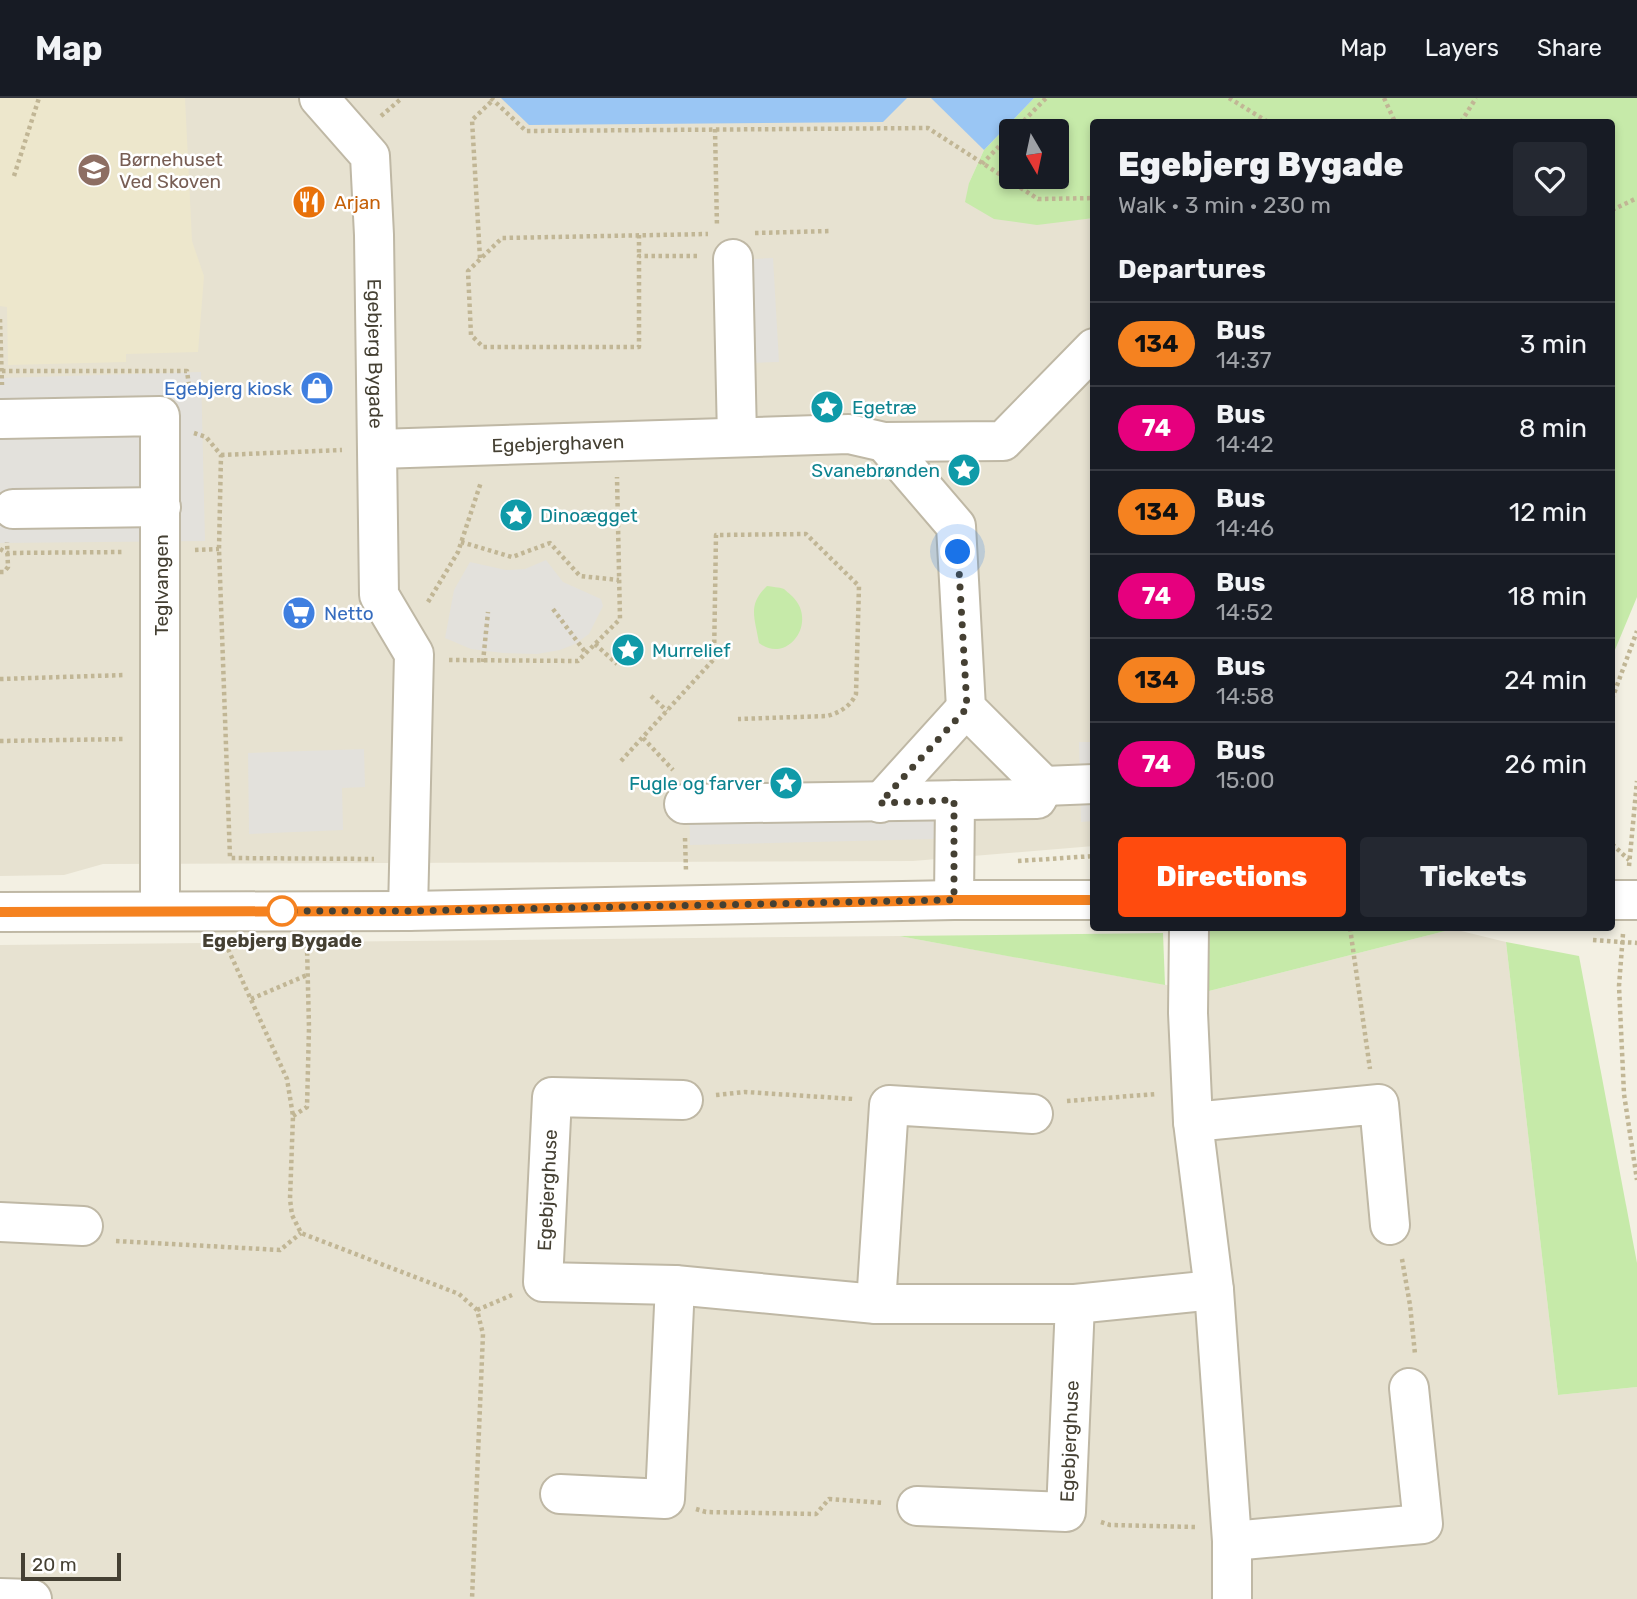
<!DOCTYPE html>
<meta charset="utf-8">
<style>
:root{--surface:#171b24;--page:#242831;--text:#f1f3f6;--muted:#9ea1a6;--line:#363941;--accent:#ff4b0e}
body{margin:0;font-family:Rubik,sans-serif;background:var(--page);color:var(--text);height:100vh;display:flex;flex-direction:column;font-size:26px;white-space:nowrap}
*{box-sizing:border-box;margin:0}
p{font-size:23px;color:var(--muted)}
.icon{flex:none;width:38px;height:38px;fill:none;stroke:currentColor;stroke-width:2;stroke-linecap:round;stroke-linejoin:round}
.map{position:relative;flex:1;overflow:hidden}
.details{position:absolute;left:1090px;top:21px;width:525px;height:812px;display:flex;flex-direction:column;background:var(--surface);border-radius:7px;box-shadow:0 4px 10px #0003}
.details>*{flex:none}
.badge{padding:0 14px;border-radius:23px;font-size:24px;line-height:46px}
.needle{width:46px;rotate:171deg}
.fabs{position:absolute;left:999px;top:21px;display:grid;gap:14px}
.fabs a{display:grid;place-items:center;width:70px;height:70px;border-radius:7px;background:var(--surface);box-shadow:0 4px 10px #0003;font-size:35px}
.scale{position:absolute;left:21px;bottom:18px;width:100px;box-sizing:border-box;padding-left:7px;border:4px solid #454033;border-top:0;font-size:19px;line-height:24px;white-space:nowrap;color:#454033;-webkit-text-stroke:5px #fff;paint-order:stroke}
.you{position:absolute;width:35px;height:35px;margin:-18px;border:5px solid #fff;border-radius:50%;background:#1a73e8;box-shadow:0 0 0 10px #1a73e833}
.map>.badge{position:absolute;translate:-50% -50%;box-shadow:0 0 0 4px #fff}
h2{padding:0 28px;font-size:26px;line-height:63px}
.round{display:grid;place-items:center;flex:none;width:74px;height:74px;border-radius:7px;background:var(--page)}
.overview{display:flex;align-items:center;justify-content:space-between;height:119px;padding:0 28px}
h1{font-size:33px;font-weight:800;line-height:52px}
.primary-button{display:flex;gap:14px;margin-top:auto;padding:14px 28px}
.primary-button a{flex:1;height:80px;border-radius:7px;background:var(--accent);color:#fff;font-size:28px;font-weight:800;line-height:80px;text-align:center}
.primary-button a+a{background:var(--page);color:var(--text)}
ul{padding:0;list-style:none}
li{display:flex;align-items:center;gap:21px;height:84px;padding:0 28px;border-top:2px solid var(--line)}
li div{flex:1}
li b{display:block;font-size:26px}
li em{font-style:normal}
li .badge{min-width:77px;font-weight:700;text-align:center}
header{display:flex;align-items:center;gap:42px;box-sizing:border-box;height:98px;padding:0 35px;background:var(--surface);border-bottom:2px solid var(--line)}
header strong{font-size:33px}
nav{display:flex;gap:38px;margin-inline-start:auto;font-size:24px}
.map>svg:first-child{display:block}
.residential{fill:#e7e2d1}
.education{fill:#ede7cc}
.green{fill:#c6eaa9;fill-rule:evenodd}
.parking{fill:#e3e1dc}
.water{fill:#9ac6f4}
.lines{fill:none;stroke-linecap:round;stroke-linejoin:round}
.minor-casing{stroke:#bfb8a5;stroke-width:42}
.path{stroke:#c1b695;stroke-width:4.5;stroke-dasharray:3.5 3.5;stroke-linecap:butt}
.minor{stroke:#fff;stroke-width:38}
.line-casing{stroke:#fff;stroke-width:16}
.line{stroke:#f58220;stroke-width:10}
.walk{stroke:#454033;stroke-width:7;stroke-dasharray:0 12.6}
.stop-dot{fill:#fff;stroke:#f58220;stroke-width:3.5}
.labels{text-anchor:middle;stroke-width:5;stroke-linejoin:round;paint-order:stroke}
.education-label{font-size:19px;fill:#785e54;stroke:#fff;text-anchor:start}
.food-label{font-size:19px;fill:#c56008;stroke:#fff;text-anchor:start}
.street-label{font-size:19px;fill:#454033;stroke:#fff}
.shop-label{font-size:19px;fill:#366cbe;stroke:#fff;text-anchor:end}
.culture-label{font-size:19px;fill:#0d838f;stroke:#fff;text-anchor:start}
.stop-label{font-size:19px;font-weight:bold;fill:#454033;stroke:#fff}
</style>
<header>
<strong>Map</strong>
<nav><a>Map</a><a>Layers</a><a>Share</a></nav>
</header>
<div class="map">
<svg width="1637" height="1501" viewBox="0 0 1637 1501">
<rect width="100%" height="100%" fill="#f3f0e3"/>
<g class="residential">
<path d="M0 0H1034L984 52 969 85 1067 122 1094 120V748L913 763 103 766 64 777 0 778Z"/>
<path d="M1453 831 1506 844 1558 1297 1637 1289V1501H0V847L899 838 1205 894Z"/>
</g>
<path class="education" d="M0 0H185L192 143 204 178 198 254 126 256V264L8 267 7 209 0 208Z"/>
<g class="green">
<path d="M1034 0H1637V499L1612 559V24H1094V120L1037 127 994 121 965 104 969 85 984 52ZM1012 33H1057V79H1012Z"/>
<path d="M767 488C772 489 779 489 784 491 784 491 791 497 792 498 819 524 787 567 759 545 755 520 747 507 767 488Z"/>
<path d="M1453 831 1205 894 1202 833Z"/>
<path d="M1163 835 1165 887 899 838Z"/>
<path d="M1506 844 1579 858 1637 1165V1289L1558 1297Z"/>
</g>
<g class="parking">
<path d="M773 160 779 264 724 266 719 163Z"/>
<path d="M201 274 205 443 0 445V280Z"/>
<path d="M546 462 563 484 601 501 603 508 589 536 575 546 560 552 537 556 503 555 471 551 445 540 454 492 470 464 506 472 525 471Z"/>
<path d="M1079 644H1094V723L1081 724Z"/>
<path d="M364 651 365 689 342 690 343 732 249 736 248 655Z"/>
<path d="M933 688 934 741 690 747 689 694Z"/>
</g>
<g class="water">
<path d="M501 0H907L883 24 529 27Z"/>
<path d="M931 0H1034L984 52Z"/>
</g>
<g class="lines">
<defs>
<g id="minor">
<path id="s1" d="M319 0 370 58 374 137 379 497 414 556 408 813"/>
<path d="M733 161 737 339"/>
<path d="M2 321 160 318V813"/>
<path d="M884 344 956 428 966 610 1044 688"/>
<path id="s2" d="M378 351 849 336 884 344 1003 343 1094 250"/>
<path d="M13 411 161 409"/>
<path d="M1044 688 1094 686"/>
<path d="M880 705 966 610"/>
<path d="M684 706 1037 701 1044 688"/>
<path d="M954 802 955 702"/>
<path d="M1612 802H1637"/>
<path d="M0 814 408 813 954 802H1094"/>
<path d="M1189 830 1188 915 1193 1024 1214 1192 1232 1443V1501"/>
<path d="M683 1002 552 999 543 1184 675 1187 876 1206H1075L1214 1192"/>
<path d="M1193 1024 1379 1006 1390 1127"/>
<path d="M0 1124 83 1128"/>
<path d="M876 1206 889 1007 1033 1016"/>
<path d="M560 1396 665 1401 675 1187"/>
<path id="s3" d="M917 1408 1066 1414 1075 1206"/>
<path d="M1232 1443 1423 1426 1409 1290"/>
<path d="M0 1500 32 1501"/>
</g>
</defs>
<use href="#minor" class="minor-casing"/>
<g class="path">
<path d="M491 0 526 33 928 30 1038 101 1094 100"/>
<path d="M1229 0 1268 24"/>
<path d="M1384 0 1395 24"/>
<path d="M381 18 402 0"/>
<path d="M1461 24 1476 0"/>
<path d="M715 31 717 129"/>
<path d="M1014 33 1046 0"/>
<path d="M982 66 1012 35"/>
<path d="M14 78 39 0"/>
<path d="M1612 112 1637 100"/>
<path d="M755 135 831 133"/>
<path d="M639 137V158"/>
<path d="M697 158H639V249H483L471 237 468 173 502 140 708 136"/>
<path d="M480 160 472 22 493 2"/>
<path d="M0 221 2 287"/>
<path d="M2 273H187L190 295"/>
<path d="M194 335 206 339 221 357 219 451 230 760 374 761"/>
<path d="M221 357 342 352"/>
<path d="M461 444 512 459 550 445 580 478 619 482"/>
<path d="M0 451 7 455 124 454"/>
<path d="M195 452 219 451"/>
<path d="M0 474H4L8 469 7 444"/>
<path d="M428 504 458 454 481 384"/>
<path d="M553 511 586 555"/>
<path d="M595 546 617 566"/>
<path d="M449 562 578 563 620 521 617 379"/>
<path d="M483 564 488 514"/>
<path d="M0 581 125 577"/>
<path d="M651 598 667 613"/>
<path d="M1612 601 1637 533"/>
<path d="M643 640 673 672"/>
<path d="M0 643 125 641"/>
<path d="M621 663 714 561 716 437 806 436 859 488 856 596C851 608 839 615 827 618L738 621"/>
<path d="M685 740 686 773"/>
<path d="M1612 746 1629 762"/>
<path d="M1018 763 1094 758"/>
<path d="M1629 768 1637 683"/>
<path d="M1350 830 1370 971"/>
<path d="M1623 836 1619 888 1624 996 1637 1082"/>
<path d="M1593 842 1637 845"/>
<path d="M228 851 287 981 293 1018 290 1101 292 1117 301 1135 459 1196 477 1212 483 1236 472 1501"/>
<path d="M251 901 307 877"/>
<path d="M716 997 745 994 854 1001"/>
<path d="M1067 1003 1156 996"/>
<path d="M293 1018 307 1009 309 930 307 849"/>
<path d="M116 1143 280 1152 301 1135"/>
<path d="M1402 1161 1410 1207 1415 1256"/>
<path d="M477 1212 512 1197"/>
<path d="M696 1411 706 1414 816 1416 829 1401 883 1405"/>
<path d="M1101 1424 1110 1427 1196 1429"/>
</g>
<use href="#minor" class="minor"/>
</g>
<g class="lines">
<defs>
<path id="line" d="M0 814 408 813 954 802H1094"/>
</defs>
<use href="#line" class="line-casing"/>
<use href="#line" class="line"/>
<path class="walk" d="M282 813H408L954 802V702L880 705 967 610 958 454"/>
</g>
<defs>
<symbol id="school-disc" viewBox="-11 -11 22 22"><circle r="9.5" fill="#8d6e63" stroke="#fff"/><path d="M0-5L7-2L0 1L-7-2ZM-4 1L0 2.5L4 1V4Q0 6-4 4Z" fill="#fff"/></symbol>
<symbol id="restaurant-disc" viewBox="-11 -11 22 22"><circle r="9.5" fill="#e8710a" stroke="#fff"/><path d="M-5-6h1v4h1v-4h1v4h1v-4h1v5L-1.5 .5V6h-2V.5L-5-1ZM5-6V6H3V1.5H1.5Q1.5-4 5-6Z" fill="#fff"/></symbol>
<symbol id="shop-disc" viewBox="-11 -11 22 22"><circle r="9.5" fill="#3f7fe0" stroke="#fff"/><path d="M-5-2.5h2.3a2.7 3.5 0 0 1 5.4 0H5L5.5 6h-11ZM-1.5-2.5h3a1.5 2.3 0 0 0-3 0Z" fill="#fff"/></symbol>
<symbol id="sight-disc" viewBox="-11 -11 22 22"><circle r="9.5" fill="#0f9aa8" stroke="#fff"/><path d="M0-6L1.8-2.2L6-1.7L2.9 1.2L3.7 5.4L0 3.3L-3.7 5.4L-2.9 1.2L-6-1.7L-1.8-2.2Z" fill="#fff"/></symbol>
<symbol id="supermarket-disc" viewBox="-11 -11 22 22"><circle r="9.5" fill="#3f7fe0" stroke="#fff"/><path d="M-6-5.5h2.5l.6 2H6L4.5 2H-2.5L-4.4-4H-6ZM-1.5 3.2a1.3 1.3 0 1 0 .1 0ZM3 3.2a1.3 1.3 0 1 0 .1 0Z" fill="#fff"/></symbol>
</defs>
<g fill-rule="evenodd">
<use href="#school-disc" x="75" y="53" width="38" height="38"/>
<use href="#restaurant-disc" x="290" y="85" width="38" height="38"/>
<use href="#shop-disc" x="298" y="271" width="38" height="38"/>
<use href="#sight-disc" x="808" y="290" width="38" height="38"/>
<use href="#sight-disc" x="945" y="353" width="38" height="38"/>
<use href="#sight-disc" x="497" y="398" width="38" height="38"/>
<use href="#supermarket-disc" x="280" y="496" width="38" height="38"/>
<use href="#sight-disc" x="609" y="533" width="38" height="38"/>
<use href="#sight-disc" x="767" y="666" width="38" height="38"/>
</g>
<circle class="stop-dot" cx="282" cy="813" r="14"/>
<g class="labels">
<g class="education-label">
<text x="119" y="68">Børnehuset<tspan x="119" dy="22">Ved Skoven</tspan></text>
</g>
<g class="food-label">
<text x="334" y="111">Arjan</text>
</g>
<g class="street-label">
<text dy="7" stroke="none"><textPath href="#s1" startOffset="275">Egebjerg Bygade</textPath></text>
<text dy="7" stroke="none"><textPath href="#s2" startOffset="180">Egebjerghaven</textPath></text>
<text transform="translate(161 487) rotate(-90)" y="7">Teglvangen</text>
<text transform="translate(547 1092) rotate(-87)" y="7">Egebjerghuse</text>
<text dy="7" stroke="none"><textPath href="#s3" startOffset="220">Egebjerghuse</textPath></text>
</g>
<g class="shop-label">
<text x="292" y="297">Egebjerg kiosk</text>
<text x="324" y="522" text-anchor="start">Netto</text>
</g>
<g class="culture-label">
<text x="852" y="316">Egetræ</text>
<text x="940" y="379" text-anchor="end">Svanebrønden</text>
<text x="540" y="424">Dinoægget</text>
<text x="652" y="559">Murrelief</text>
<text x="762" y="692" text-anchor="end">Fugle og farver</text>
</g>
<g class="stop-label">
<text x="282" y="849">Egebjerg Bygade</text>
</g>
</g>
</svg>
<div class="fabs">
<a><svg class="needle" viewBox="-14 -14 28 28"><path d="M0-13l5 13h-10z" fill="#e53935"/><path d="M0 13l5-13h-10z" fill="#9ea1a6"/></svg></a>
</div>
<div class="scale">20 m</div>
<div class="you" style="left:958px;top:454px"></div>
<section class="details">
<div class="overview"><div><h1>Egebjerg Bygade</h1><p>Walk · 3 min · 230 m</p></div><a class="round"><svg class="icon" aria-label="heart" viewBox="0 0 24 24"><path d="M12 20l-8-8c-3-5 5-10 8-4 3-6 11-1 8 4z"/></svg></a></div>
<h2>Departures</h2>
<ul>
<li><span class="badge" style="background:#f58220;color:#111">134</span><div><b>Bus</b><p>14:37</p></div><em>3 min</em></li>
<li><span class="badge" style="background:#e6007e;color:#fff">74</span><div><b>Bus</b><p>14:42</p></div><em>8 min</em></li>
<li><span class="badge" style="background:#f58220;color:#111">134</span><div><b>Bus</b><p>14:46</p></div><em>12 min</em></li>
<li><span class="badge" style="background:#e6007e;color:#fff">74</span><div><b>Bus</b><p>14:52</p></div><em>18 min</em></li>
<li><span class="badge" style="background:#f58220;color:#111">134</span><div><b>Bus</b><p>14:58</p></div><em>24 min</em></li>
<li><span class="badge" style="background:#e6007e;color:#fff">74</span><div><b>Bus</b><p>15:00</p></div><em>26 min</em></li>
</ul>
<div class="primary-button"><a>Directions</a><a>Tickets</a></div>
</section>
</div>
